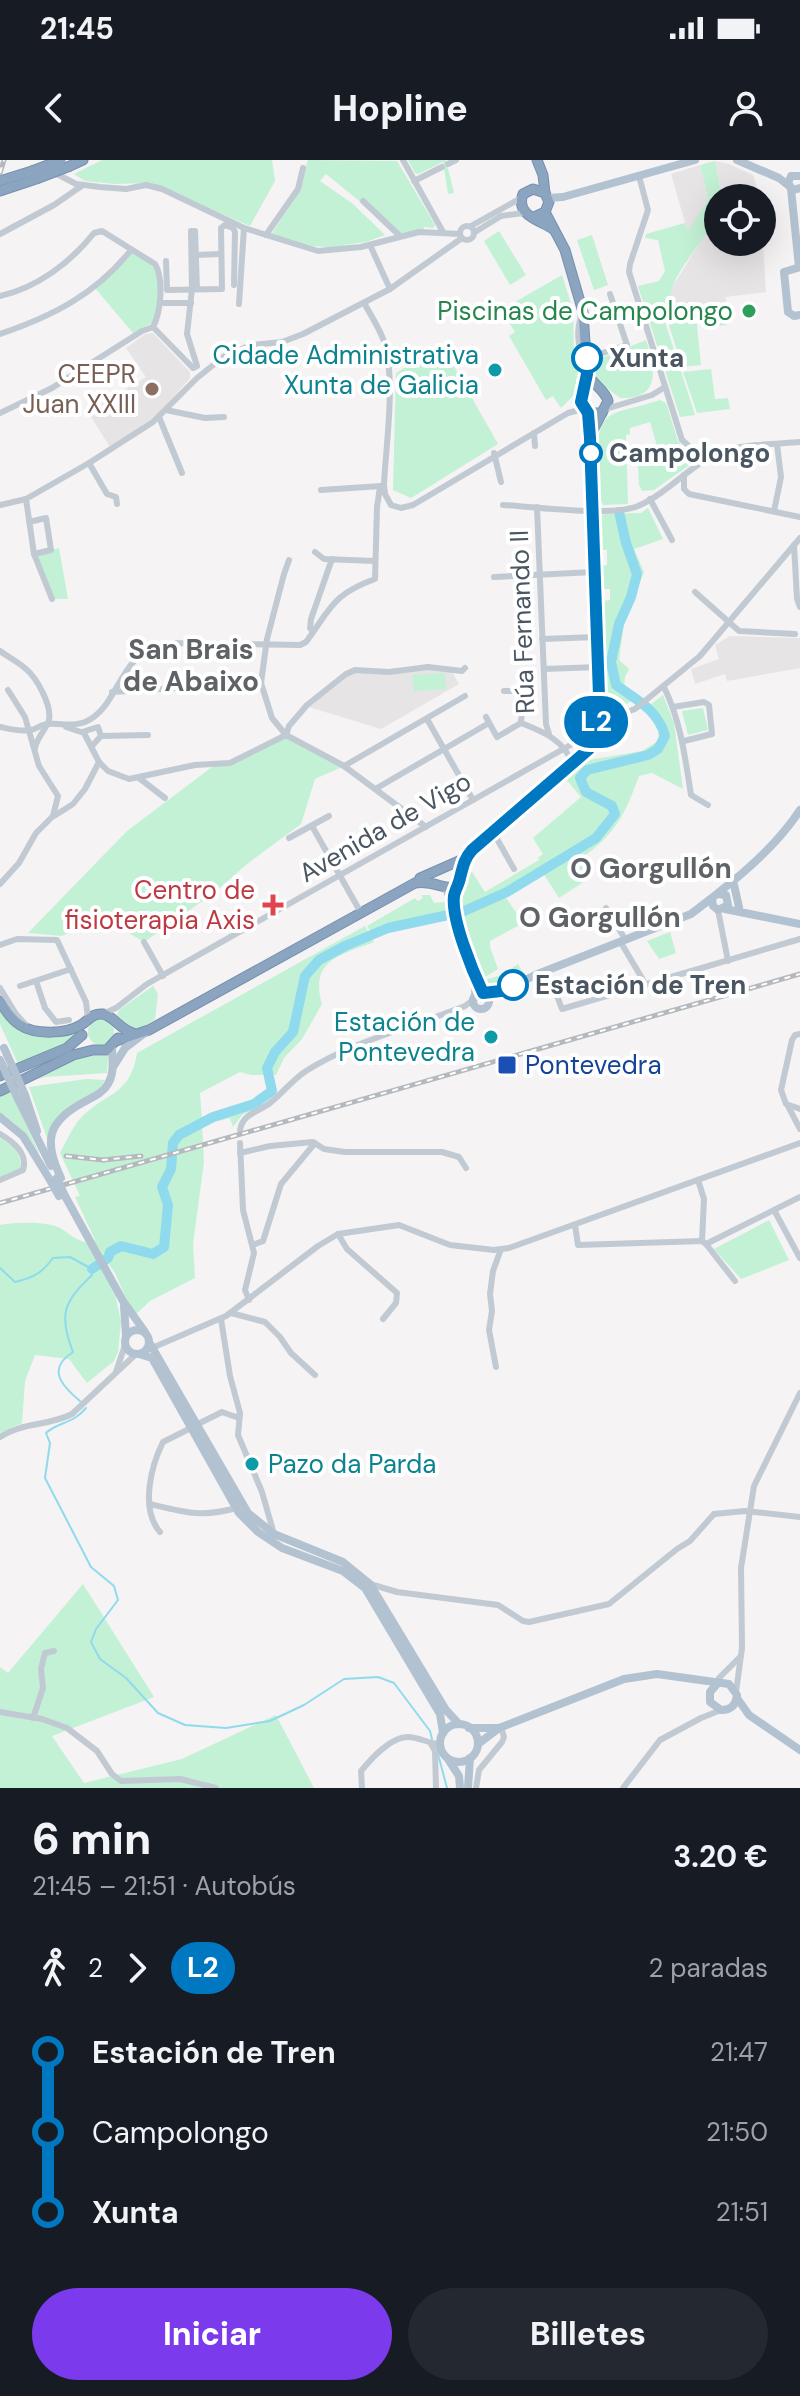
<!DOCTYPE html>
<html lang="es">
<meta charset="utf-8">
<style>
:root{--surface:#171b24;--page:#242831;--text:#f1f3f6;--muted:#9ea1a6;--accent:#7c3aed}
body{margin:0;font-family:"DM Sans",sans-serif;background:var(--page);color:var(--text);height:100vh;display:flex;flex-direction:column;font-size:30px;white-space:nowrap}
*{box-sizing:border-box;margin:0}
p{font-size:26px;color:var(--muted)}
.icon{flex:none;width:44px;height:44px;fill:none;stroke:currentColor;stroke-width:2;stroke-linecap:round;stroke-linejoin:round}
.map{position:relative;height:1628px;overflow:hidden}
.sheet{display:flex;flex-direction:column;background:var(--surface);flex:1}
.sheet>*{flex:none}
.badge{padding:0 16px;border-radius:26px;font-size:28px;line-height:52px}
.buttons{position:absolute;left:704px;top:24px;display:grid;gap:16px}
.buttons a{display:grid;place-items:center;width:72px;height:72px;border-radius:50%;background:var(--surface);box-shadow:0 8px 32px #0002;font-size:40px}
.map>.badge{position:absolute;translate:-50% -50%;box-shadow:0 0 0 4px #fff}
.legs{display:flex;align-items:center;gap:12px;height:88px;padding:0 32px;font-size:26px}
.legs p{margin-inline-start:auto}
.summary{display:flex;align-items:center;justify-content:space-between;height:136px;padding:0 32px}
h1{font-size:44px;font-weight:800;line-height:60px}
.button{display:flex;gap:16px;margin-top:auto;padding:16px 32px}
.button a{flex:1;height:92px;border-radius:48px;background:var(--accent);color:#fff;font-size:32px;font-weight:800;line-height:92px;text-align:center}
.button a+a{background:var(--page);color:var(--text)}
ul{padding:0 32px;list-style:none}
li{display:flex;align-items:center;gap:28px;height:80px;font-size:30px}
li i{display:grid;place-items:center;width:12px;height:100%;margin:0 10px;background:currentColor}
li i::after{content:'';width:20px;height:20px;margin:-10px;border:6px solid;border-radius:50%;background:var(--surface)}
li p{margin-inline-start:auto}
li:first-child i{background:linear-gradient(#0000 50%,currentColor 0)}
li:last-child i{background:linear-gradient(currentColor 50%,#0000 0)}
.status{display:flex;justify-content:space-between;align-items:center;height:56px;padding:0 40px;background:var(--surface);direction:ltr}
.status svg{height:22px;fill:currentColor}
header{display:flex;justify-content:space-between;align-items:center;height:104px;padding:0 32px;background:var(--surface);font-size:36px;font-weight:800}
.map>svg:first-child{display:block}
.education{fill:#e6e4e5}
.green{fill:#c3f1d5}
.lines{fill:none;stroke-linecap:round;stroke-linejoin:round}
.stream{stroke:#90daee;stroke-width:2}
.river{stroke:#90daee;stroke-width:10}
.highway-casing{stroke:#7690ad;stroke-width:11}
.minor{stroke:#c1cad2;stroke-width:6}
.major{stroke:#b3c2d1;stroke-width:8}
.highway{stroke:#8ba5c1;stroke-width:9}
.rail-casing{stroke:#b5b8bd;stroke-width:5}
.rail{stroke:#fff;stroke-width:2;stroke-dasharray:6;stroke-linecap:butt}
.highway-bridge-casing{stroke:#7690ad;stroke-width:11;stroke-linecap:butt}
.major-bridge{stroke:#b3c2d1;stroke-width:8}
.highway-bridge{stroke:#8ba5c1;stroke-width:9}
.line-1-casing{stroke:#fff;stroke-width:18}
.line-1{stroke:#0078c1;stroke-width:12}
.leisure-dot{fill:#2e9e5b;stroke:#fff;stroke-width:3}
.stop-1-dot{fill:#fff;stroke:#0078c1;stroke-width:4}
.culture-dot{fill:#0f9aa8;stroke:#fff;stroke-width:3}
.education-dot{fill:#8d6e63;stroke:#fff;stroke-width:3}
.health-dot{fill:#e0444e;stroke:#fff;stroke-width:3}
.transit-dot{fill:#1a4fb4;stroke:#fff;stroke-width:3}
.labels{text-anchor:middle;stroke-width:8;stroke-linejoin:round;paint-order:stroke}
.leisure-label{font-size:26px;fill:#27864d;stroke:#fff;text-anchor:end}
.culture-label{font-size:26px;fill:#0d838f;stroke:#fff;text-anchor:end}
.stop-label{font-size:26px;font-weight:bold;fill:#4a5661;stroke:#fff;text-anchor:start}
.education-label{font-size:26px;fill:#785e54;stroke:#fff;text-anchor:end}
.street-label{font-size:26px;fill:#4a5661;stroke:#fff}
.health-label{font-size:26px;fill:#be3a42;stroke:#fff;text-anchor:end}
.transit-label{font-size:26px;fill:#164399;stroke:#fff;text-anchor:start}
.neighbourhood-label{font-size:28px;font-weight:bold;fill:#5f6368;stroke:#fff}
</style>
<div class="status"><b>21:45</b><svg viewBox="0 0 49 12"><path d="M0 12V9h3v3zM5 12V6h3v6zM10 12V3h3v9zM15 12V0h3v12zM26 1h20v11H26zM47 4h2v5h-2z"/></svg></div>
<header><svg class="icon" aria-label="back" viewBox="0 0 24 24"><path d="M15 5l-7 7 7 7"/></svg>Hopline<svg class="icon" aria-label="person" viewBox="0 0 24 24"><circle cx="12" cy="8" r="4"/><path d="M4 21q1-7 8-7t8 7"/></svg></header>
<div class="map">
<svg width="800" height="1628" viewBox="0 0 800 1628">
<rect width="100%" height="100%" fill="#f5f3f3"/>
<g class="education">
<path d="M715 1 729 4 753 15 760 38H722Z"/>
<path d="M700 5 708 39 688 73 671 14Z"/>
<path d="M718 53V82H762V66L766 132 725 137 727 143 672 159 668 144 670 131Z"/>
<path d="M153 173 190 212V218L159 254 110 287 88 252 146 217 126 188 145 174Z"/>
<path d="M730 476 800 478V508L727 521 725 514 695 524 691 509 719 499 715 485Z"/>
<path d="M421 509 452 512 459 524 381 569 309 547 347 515 356 512Z"/>
</g>
<g class="green">
<path d="M102 0H272L275 21 250 66 149 23 115 24 85 21 74 14Z"/>
<path d="M308 0 397 1 435 65 433 68 424 67V70L400 74 326 14 320 21 353 44 385 75 366 82 344 85V90L327 91V87L313 86 271 75 298 33Z"/>
<path d="M408 0H446L454 33 448 34 443 2 418 14 415 13Z"/>
<path d="M715 1 722 38H718C718 82 656 114 672 159L665 162 695 255 680 257 638 126 659 121 665 111 658 80 645 78 646 74 685 63 688 72 708 39 700 5Z"/>
<path d="M499 71 526 115 510 125 484 81Z"/>
<path d="M592 75 608 125 594 130 577 80Z"/>
<path d="M131 90 155 104 160 113 157 160 133 173 95 128Z"/>
<path d="M562 115 573 150 574 198 578 211 574 235 561 248 553 236 546 240 509 176 515 172 501 150Z"/>
<path d="M726 147 727 165 703 167 701 153Z"/>
<path d="M696 156 701 205 682 207 669 165Z"/>
<path d="M646 180C655 208 662 239 620 238L596 220 594 202 596 200Z"/>
<path d="M442 185 498 284 411 338 393 330 396 213Z"/>
<path d="M711 209 715 239 728 238 730 249 697 253 683 212Z"/>
<path d="M660 240 666 243 678 281 692 298 691 304 654 330 642 331 639 325 637 289H658L650 262 630 268V274L626 275 628 344 603 345C597 335 599 320 598 308 596 245 608 257 660 240Z"/>
<path d="M648 348 663 379 634 389 644 412 625 456 619 500 629 509 625 517 624 529 640 536 613 552 606 543 603 441 610 440V429H602L601 406 607 405V390H601V355L605 354 641 353Z"/>
<path d="M59 388 68 439H52L34 394Z"/>
<path d="M445 513 446 529 414 531 412 515Z"/>
<path d="M663 535 674 563 683 629 652 613 639 616C625 655 615 675 580 699L591 717 559 738 543 713 505 736 523 763 490 781V787L498 809 485 817V820L502 815 518 804 523 813 500 825 490 826 480 818 457 747 466 716 472 712 485 732 539 700 538 698 543 694 533 678 581 637 564 617 583 601 642 591 658 581 659 565 646 548Z"/>
<path d="M703 548 708 570 688 575 682 551Z"/>
<path d="M286 575 344 606 315 619 301 664 247 704 214 733 144 782 129 773 115 751 62 776 28 773 127 671 216 604 230 603Z"/>
<path d="M421 735H430L434 743 444 742 450 753 390 766 372 774 367 766 415 738 418 741 423 738Z"/>
<path d="M365 766 374 782C341 795 309 800 322 844L302 879 284 898 276 915H251L240 912 200 933 202 960 238 946 253 950 243 954 233 967 230 958 202 965 204 1002 193 1084 195 1118 150 1141 134 1156 115 1113 108 1103 101 1106 116 1138 121 1162 118 1192 114 1201 87 1223 69 1199 35 1195 25 1221 22 1263 0 1273V1065C13 1062 48 1061 60 1068 70 1074 76 1081 89 1083L95 1080 75 1037 80 1036 60 993C66 982 72 968 80 959 106 931 130 937 137 893Z"/>
<path d="M670 772 676 793 659 799 647 781Z"/>
<path d="M153 826 158 834 155 859 140 870 127 868 117 855 119 850Z"/>
<path d="M0 847 18 866 76 872C67 890 38 898 19 906L0 864Z"/>
<circle cx="101" cy="872" r="13"/>
<path d="M85 896H108L107 913 45 917 28 922 27 920Z"/>
<path d="M86 919 105 920C94 943 59 938 47 978L29 927Z"/>
<path d="M9 928 40 995 14 963 0 953V935Z"/>
<path d="M0 978C14 986 20 992 21 1008L0 1017Z"/>
<path d="M769 1060 789 1100 741 1119 714 1089Z"/>
<path d="M83 1424 154 1537 52 1576 84 1623 182 1599 276 1555 314 1628H0V1507L8 1513Z"/>
</g>
<g class="lines">
<g class="stream">
<path d="M0 1108 15 1122C33 1118 42 1113 53 1098L70 1097 92 1109V1115C64 1142 58 1154 73 1192 46 1209 62 1226 80 1241"/>
<path d="M86 1248C73 1264 58 1262 46 1273L50 1283 45 1318 91 1407 114 1426 118 1440 96 1469 91 1482 100 1499 126 1518 158 1553 185 1565 226 1568 270 1561 304 1545 344 1519 378 1517 394 1523 430 1571 432 1579"/>
<path d="M438 1594 447 1628"/>
</g>
<path class="river" d="M92 1109 108 1098 110 1092 121 1086 153 1094 164 1087 168 1045 162 1027 171 1009 173 983 179 975 213 957 254 944 272 931 267 908 275 892 293 872 305 816 319 800 345 786 388 768 462 752 507 732 596 678 615 654 612 646 586 632 580 618 587 610 648 595 658 589 665 576C658 550 637 540 616 525L611 502 619 464 631 437 637 414 626 383 619 352"/>
<defs>
<g id="highway">
<path d="M537 0 543 15 545 33"/>
<path d="M70 6 83 0"/>
<path d="M0 21 32 11"/>
<path d="M0 31 36 19"/>
<path d="M545 52 565 90 583 152 587 214 582 246 588 253H602"/>
<path d="M534 57 545 52 549 42 545 33 533 29 523 34C515 55 539 60 553 69"/>
<path d="M588 214C593 225 605 230 608 241L591 274"/>
<path d="M588 253 599 536 596 576 589 589"/>
<path d="M420 718 461 700 602 580 607 570 601 543"/>
<path d="M0 841C5 850 11 859 20 865 35 875 66 874 81 865 89 860 92 853 103 854 114 856 119 869 133 873"/>
<path d="M116 881 149 870 415 723C435 720 443 730 455 727L459 723 466 696"/>
<path d="M0 916 67 888 82 875"/>
<path d="M0 931 73 895 93 890H107L118 878"/>
</g>
</defs>
<use href="#highway" class="highway-casing"/>
<g class="minor">
<path d="M403 0 443 72"/>
<path d="M448 4 456 0"/>
<path d="M53 12 76 24 100 27 126 29 146 25 162 29 244 68 318 91 361 87 419 72 460 74"/>
<path d="M639 16 648 50 630 104 629 112 682 280 697 293 714 295"/>
<path d="M414 21 442 7"/>
<path d="M363 41 400 76"/>
<circle cx="467" cy="73" r="7"/>
<path d="M471 66 521 38"/>
<path d="M475 72 501 56 524 53"/>
<path d="M0 74 54 45 83 25"/>
<path d="M266 75 298 29 303 8"/>
<path d="M370 85 390 129"/>
<path d="M195 95 221 94"/>
<path d="M166 101 167 130 222 129 221 68 225 65 233 68 235 72 234 125"/>
<path d="M0 136C37 128 71 102 94 73L102 71 155 104C164 119 161 152 153 167L193 208 197 206 187 174 192 129 191 71H195L197 129"/>
<path d="M164 143H191"/>
<path d="M364 143C371 155 379 168 384 181 396 219 386 284 384 324L385 334 391 345 401 348 413 345 568 253 583 249"/>
<path d="M239 144 244 68"/>
<path d="M582 155C576 168 577 189 586 201"/>
<path d="M0 174C53 156 96 134 131 90"/>
<path d="M587 198 627 185 610 134"/>
<path d="M606 249 652 235 665 227"/>
<path d="M166 250 205 258 224 257"/>
<path d="M0 253 52 228 142 171 153 167"/>
<path d="M159 257 182 313"/>
<path d="M534 273 535 286"/>
<path d="M494 293 501 322"/>
<path d="M89 303 107 334 116 337 117 344"/>
<path d="M684 315V329L689 334 800 357"/>
<path d="M321 330 381 326"/>
<path d="M26 339 34 394 52 439"/>
<path d="M650 339 672 380"/>
<path d="M0 345 26 339 89 303 153 262 197 218 227 194 252 185 282 182 303 174 390 129 462 78"/>
<path d="M503 345C534 347 612 357 638 346 666 334 688 308 715 294 735 284 777 284 800 282"/>
<path d="M537 347 546 564 549 574"/>
<path d="M774 351 781 317 777 284"/>
<path d="M29 362 46 358 51 390 34 394"/>
<path d="M794 385 797 439 800 447"/>
<path d="M315 392 324 399 375 401"/>
<path d="M289 400 284 414 267 479 261 523 272 558 286 575 344 606 426 667"/>
<path d="M494 417 594 412"/>
<path d="M695 432 739 471 795 474"/>
<path d="M313 472 310 468 311 459 332 399"/>
<path d="M542 479 597 477"/>
<path d="M0 491C8 497 18 502 26 509 37 518 52 546 49 560 46 570 37 577 35 588"/>
<path d="M544 509 598 507"/>
<path d="M664 527C681 562 685 597 691 635L708 645"/>
<path d="M504 531H523L521 563"/>
<path d="M112 532 261 523"/>
<path d="M673 547 704 542 709 545 712 574 684 581"/>
<path d="M486 557 497 577 521 563C542 571 564 580 572 603"/>
<path d="M427 559 473 640"/>
<path d="M0 567C10 569 21 572 31 570 36 569 42 564 48 564 62 563 71 567 85 562 120 548 117 492 167 483L300 485 306 482C331 448 333 434 375 419L377 347 380 327"/>
<path d="M66 567 84 573 99 602 108 611 129 619 195 605 230 603 286 575"/>
<path d="M82 572 98 567 101 576 92 586"/>
<path d="M286 575 289 566 307 545 346 514 355 510 389 512 428 507 462 511 465 508"/>
<path d="M101 576 148 575"/>
<path d="M344 606 465 536"/>
<path d="M139 618 165 638"/>
<path d="M377 628 489 563"/>
<path d="M54 656 73 644 85 629 99 602"/>
<path d="M312 666 361 753"/>
<path d="M493 672 514 709"/>
<path d="M289 678 329 656"/>
<path d="M0 724 19 703 36 673 53 656 58 636 39 606 25 557 8 530"/>
<path d="M606 748 625 779"/>
<path d="M718 750 728 801"/>
<path d="M620 781 646 825"/>
<path d="M144 782 163 816"/>
<path d="M0 785 17 779 57 780 86 842 88 859"/>
<path d="M547 810 562 849 800 779"/>
<path d="M36 821 45 848 56 862 69 860"/>
<path d="M20 826 71 809"/>
<path d="M0 828 16 854 25 864"/>
<path d="M105 853 116 848 147 824 574 583 596 563 635 549 700 496 800 378"/>
<path d="M800 874 795 875 792 880 781 930 786 944 800 949"/>
<path d="M788 946 800 969"/>
<path d="M240 970C243 953 257 953 270 943 283 933 292 920 306 911 351 882 415 866 465 846L474 839"/>
<path d="M0 974C14 982 28 994 23 1010L0 1020"/>
<path d="M240 983 243 1050 254 1093 245 1130 249 1140"/>
<path d="M240 993 270 986 313 982 324 989 345 992H442L459 997 466 1008"/>
<path d="M698 1020 704 1039 702 1081"/>
<path d="M774 1050 800 1098"/>
<path d="M575 1065 578 1085 702 1081 706 1084 800 1037"/>
<path d="M338 1074 347 1089 397 1133 396 1143 383 1159"/>
<path d="M706 1084 735 1121"/>
<path d="M253 1085 263 1081 281 1024 315 983"/>
<path d="M231 1153 265 1162 280 1177 291 1193 315 1215"/>
<path d="M221 1159 230 1216 240 1253 238 1275 262 1332 274 1374"/>
<path d="M145 1191 226 1156 318 1086 338 1074 399 1065 450 1085 494 1090 509 1088 800 983"/>
<path d="M496 1207 489 1170 492 1151 490 1134 493 1111 501 1089"/>
<path d="M116 1212 125 1185"/>
<path d="M196 1265 222 1252 236 1257 240 1255"/>
<path d="M0 1277C22 1262 49 1266 72 1254L136 1194"/>
<path d="M150 1344C183 1352 202 1358 236 1348"/>
<path d="M160 1372C140 1349 151 1306 163 1282L191 1268"/>
<path d="M370 1424 397 1432 498 1445 523 1461 529 1462 609 1444 677 1389 690 1381 714 1354 745 1351 800 1357"/>
<path d="M717 1524 719 1518 740 1497"/>
<path d="M736 1532 742 1488 741 1408 754 1326 800 1233"/>
<path d="M0 1552 42 1559 67 1568 97 1591 112 1614 121 1621 180 1619 216 1628"/>
<path d="M33 1558 43 1528 41 1509 45 1493 54 1491"/>
<path d="M431 1584 435 1591 436 1628"/>
<path d="M362 1628 361 1611C371 1599 390 1577 408 1577 419 1577 429 1584 440 1584"/>
<path d="M476 1628 479 1610 502 1582 504 1577 501 1567"/>
<path d="M623 1628 660 1580 701 1558 721 1550"/>
</g>
<g class="major">
<path d="M737 0 779 18 789 26"/>
<path d="M800 16H791L788 23 793 30 800 28"/>
<path d="M791 29 799 107"/>
<path d="M548 38 563 37 695 0"/>
<path d="M800 107 784 112 788 152 794 156 800 155"/>
<path d="M734 725 739 747"/>
<path d="M446 728C457 757 478 806 475 837"/>
<path d="M718 733C748 710 779 682 800 650"/>
<path d="M725 749 800 764"/>
<circle cx="481" cy="841" r="8"/>
<path d="M489 839 535 815 691 754 717 734 726 735 728 745 718 750 713 746 712 739"/>
<path d="M113 907 125 888 146 872"/>
<path d="M25 935 37 971"/>
<path d="M18 939 51 1006"/>
<path d="M0 957 23 976 50 1020"/>
<path d="M61 1018C44 982 46 962 84 942 93 937 103 933 108 924 115 912 112 899 112 887"/>
<path d="M65 1036 123 1141 145 1172"/>
<path d="M124 1146 126 1175"/>
<circle cx="137" cy="1182" r="12"/>
<path d="M149 1182 248 1353 274 1374 343 1402 370 1424 446 1550 459 1564"/>
<path d="M139 1194 152 1198 239 1353 258 1372 282 1388 343 1411 365 1428 440 1554 443 1573"/>
<path d="M737 1538 749 1555 800 1590"/>
<circle cx="459" cy="1583" r="19"/>
<path d="M469 1568H499"/>
<path d="M478 1584 499 1568 624 1519 657 1514 729 1524 737 1535C736 1545 731 1550 721 1550L710 1542V1532L717 1524"/>
<path d="M448 1599 459 1616 460 1628"/>
<path d="M468 1628 470 1598"/>
</g>
<use href="#highway" class="highway"/>
<defs>
<g id="rail">
<path d="M0 13 4 0"/>
<path d="M66 996 103 1000 141 996"/>
<path d="M0 1043 800 814"/>
</g>
</defs>
<use href="#rail" class="rail-casing"/>
<use href="#rail" class="rail"/>
<defs>
<g id="highway-bridge">
<path d="M32 11 61 0"/>
<path d="M36 19 70 6"/>
</g>
</defs>
<use href="#highway-bridge" class="highway-bridge-casing"/>
<g class="major-bridge">
<path d="M4 888 25 935"/>
<path d="M0 900 18 939"/>
<path d="M57 1018 65 1036"/>
<path d="M50 1020 59 1036"/>
</g>
<use href="#highway-bridge" class="highway-bridge"/>
</g>
<g class="lines">
<defs>
<path id="line-1" d="M513 825 501 831 483 833C473 812 451 759 454 736 455 730 459 724 460 718 463 707 464 699 472 690L589 589 596 576 599 536 590 278 588 253 581 242 587 214V198"/>
</defs>
<use href="#line-1" class="line-1-casing"/>
<use href="#line-1" class="line-1"/>
</g>
<circle class="leisure-dot" cx="749" cy="151" r="8"/>
<g class="stop-1-dot">
<circle cx="587" cy="198" r="14"/>
<circle cx="591" cy="293" r="10"/>
<circle cx="513" cy="825" r="14"/>
</g>
<g class="culture-dot">
<circle cx="495" cy="210" r="8"/>
<circle cx="491" cy="877" r="8"/>
<circle cx="252" cy="1304" r="8"/>
</g>
<circle class="education-dot" cx="152" cy="229" r="8"/>
<path class="health-dot" d="M269 733h8v8h8v8h-8v8h-8v-8h-8v-8h8z"/>
<rect class="transit-dot" x="497" y="895" width="20" height="20" rx="4"/>
<g class="labels">
<g class="leisure-label">
<text x="733" y="160">Piscinas de Campolongo</text>
</g>
<g class="culture-label">
<text x="479" y="204">Cidade Administrativa<tspan x="479" dy="30">Xunta de Galicia</tspan></text>
<text x="475" y="871">Estación de<tspan x="475" dy="30">Pontevedra</tspan></text>
<text x="268" y="1313" text-anchor="start">Pazo da Parda</text>
</g>
<g class="stop-label">
<text x="609" y="207">Xunta</text>
<text x="609" y="302">Campolongo</text>
<text x="535" y="834">Estación de Tren</text>
</g>
<g class="education-label">
<text x="136" y="223">CEEPR<tspan x="136" dy="30">Juan XXIII</tspan></text>
</g>
<g class="street-label">
<text transform="translate(522 462) rotate(-92)" y="9">Rúa Fernando II</text>
<text transform="translate(385 667) rotate(-30)" y="9">Avenida de Vigo</text>
</g>
<g class="health-label">
<text x="255" y="739">Centro de<tspan x="255" dy="30">fisioterapia Axis</tspan></text>
</g>
<g class="transit-label">
<text x="525" y="914">Pontevedra</text>
</g>
<g class="neighbourhood-label">
<text x="191" y="499">San Brais<tspan x="191" dy="32">de Abaixo</tspan></text>
<text x="651" y="718">O Gorgullón</text>
<text x="600" y="767">O Gorgullón</text>
</g>
</g>
</svg>
<div class="buttons">
<a><svg class="icon" aria-label="locate" viewBox="0 0 24 24"><circle cx="12" cy="12" r="6"/><path d="M12 2v4M12 18v4M2 12h4M18 12h4"/></svg></a>
</div>
<b class="badge" style="left:596px;top:562px;background:#0078c1;color:#fff">L2</b>
</div>
<section class="sheet">
<div class="summary"><div><h1>6 min</h1><p>21:45 – 21:51 · Autobús</p></div><b>3.20 €</b></div>
<div class="legs"><svg class="icon" aria-label="walk" viewBox="0 0 24 24"><circle cx="13" cy="4" r="2"/><path d="M13 8l-2 6 4 7M11 14l-3 7M7 12l3-4h3l4 4"/></svg>2<svg class="icon" aria-label="forward" viewBox="0 0 24 24"><path d="M9 5l7 7-7 7"/></svg><b class="badge" style="background:#0078c1;color:#fff">L2</b><p>2 paradas</p></div>
<ul>
<li><i style="color:#0078c1"></i><b>Estación de Tren</b><p>21:47</p></li>
<li><i style="color:#0078c1"></i><span>Campolongo</span><p>21:50</p></li>
<li><i style="color:#0078c1"></i><b>Xunta</b><p>21:51</p></li>
</ul>
<div class="button"><a>Iniciar</a><a>Billetes</a></div>
</section>
